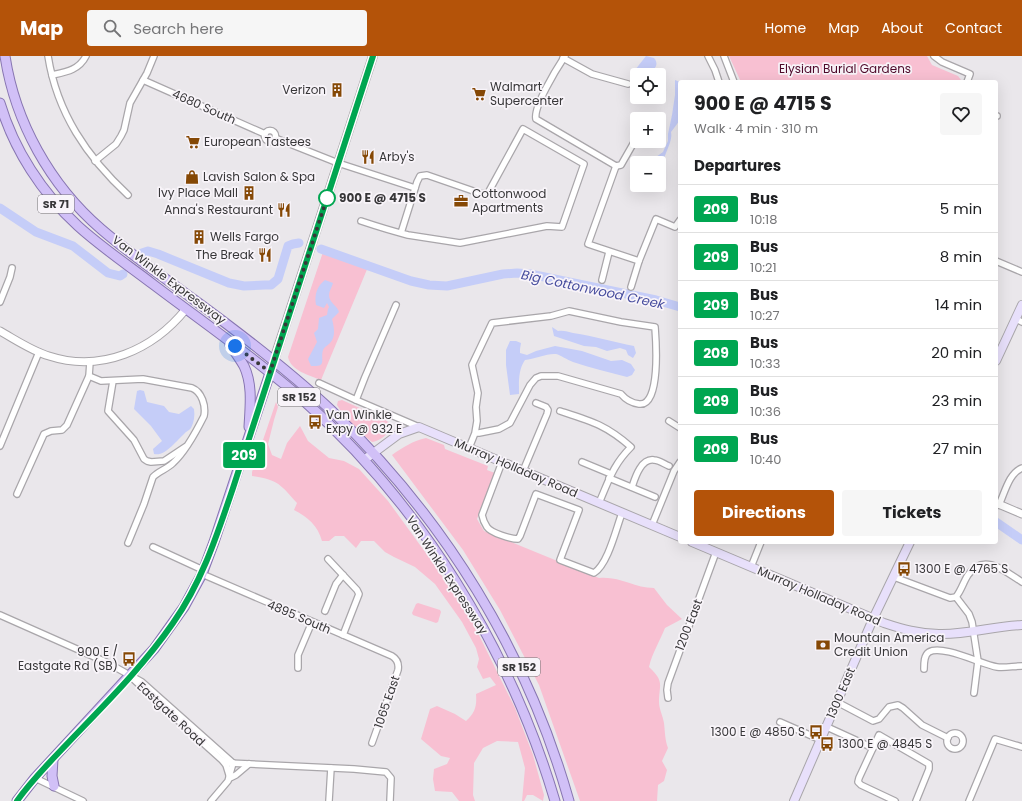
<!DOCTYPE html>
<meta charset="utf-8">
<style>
:root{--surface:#fff;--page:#f6f6f6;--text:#202124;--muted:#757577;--line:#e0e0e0;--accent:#b45309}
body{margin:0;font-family:Poppins,sans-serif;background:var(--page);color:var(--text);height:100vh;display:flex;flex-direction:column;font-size:15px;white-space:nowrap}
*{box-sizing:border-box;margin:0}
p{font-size:13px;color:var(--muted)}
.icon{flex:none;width:22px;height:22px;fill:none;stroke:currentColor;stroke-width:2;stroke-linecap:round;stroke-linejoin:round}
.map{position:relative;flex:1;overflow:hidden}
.panel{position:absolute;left:678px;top:24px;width:320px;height:464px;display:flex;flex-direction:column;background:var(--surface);border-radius:4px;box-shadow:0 4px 16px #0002}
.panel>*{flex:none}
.badge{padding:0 8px;border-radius:3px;font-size:14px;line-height:26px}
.controls{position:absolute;left:630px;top:12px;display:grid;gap:8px}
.controls a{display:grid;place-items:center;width:36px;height:36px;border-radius:4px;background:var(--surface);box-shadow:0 4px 16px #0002;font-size:20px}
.you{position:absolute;width:20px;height:20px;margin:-10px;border:3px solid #fff;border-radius:50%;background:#1a73e8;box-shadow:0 0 0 6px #1a73e833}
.map>.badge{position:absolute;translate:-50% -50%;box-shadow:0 0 0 2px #fff}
h2{padding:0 16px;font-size:15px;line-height:36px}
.round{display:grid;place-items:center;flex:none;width:42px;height:42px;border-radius:4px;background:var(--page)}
.head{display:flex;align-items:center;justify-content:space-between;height:68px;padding:0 16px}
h1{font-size:19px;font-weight:700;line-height:30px}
.cta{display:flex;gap:8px;margin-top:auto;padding:8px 16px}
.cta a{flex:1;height:46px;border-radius:4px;background:var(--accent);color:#fff;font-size:16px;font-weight:700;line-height:46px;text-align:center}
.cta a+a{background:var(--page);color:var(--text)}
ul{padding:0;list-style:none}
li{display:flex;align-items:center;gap:12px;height:48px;padding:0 16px;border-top:1px solid var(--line)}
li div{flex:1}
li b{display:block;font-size:15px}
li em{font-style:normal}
li .badge{min-width:44px;font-weight:700;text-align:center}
header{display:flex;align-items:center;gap:24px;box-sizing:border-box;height:56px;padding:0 20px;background:var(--accent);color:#fff}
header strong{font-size:19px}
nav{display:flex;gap:22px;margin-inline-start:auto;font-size:14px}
.search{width:280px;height:36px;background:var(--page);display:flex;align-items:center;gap:10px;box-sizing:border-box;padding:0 14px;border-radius:4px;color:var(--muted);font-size:15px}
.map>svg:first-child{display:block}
.green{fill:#f8c0d2}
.water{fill:#c5cdf8}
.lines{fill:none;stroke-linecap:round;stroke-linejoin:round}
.river{stroke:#c5cdf8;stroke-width:9}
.minor-casing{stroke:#a9a6aa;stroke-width:8}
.tertiary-casing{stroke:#a9a6aa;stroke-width:9}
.secondary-casing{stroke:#a9a6aa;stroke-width:10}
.primary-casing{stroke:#8775b1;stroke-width:11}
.minor{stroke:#fff;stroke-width:5.5}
.tertiary{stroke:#fff;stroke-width:7}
.secondary{stroke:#e8e0fb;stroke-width:8}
.primary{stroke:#d1c0f7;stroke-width:9}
.line-casing{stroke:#fff;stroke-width:9}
.line{stroke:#00a651;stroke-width:6}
.walk{stroke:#383739;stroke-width:4;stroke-dasharray:0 7.2}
.stop-dot{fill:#fff;stroke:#00a651;stroke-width:2}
.labels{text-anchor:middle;stroke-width:3.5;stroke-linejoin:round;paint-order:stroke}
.shield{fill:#f8f4f9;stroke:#727073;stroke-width:1}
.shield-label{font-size:11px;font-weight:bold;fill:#383739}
.park-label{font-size:12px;fill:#4f092a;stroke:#f8f4f9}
.poi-label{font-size:12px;fill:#383739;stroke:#f8f4f9;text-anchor:start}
.street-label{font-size:12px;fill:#383739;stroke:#f8f4f9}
.stop-label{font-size:12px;font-weight:bold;fill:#383739;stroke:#f8f4f9;text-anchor:start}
.water-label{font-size:13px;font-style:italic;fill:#474d9e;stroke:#f8f4f9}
</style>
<header>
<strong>Map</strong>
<div class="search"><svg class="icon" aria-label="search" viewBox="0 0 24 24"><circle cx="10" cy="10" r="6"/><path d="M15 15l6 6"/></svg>Search here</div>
<nav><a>Home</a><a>Map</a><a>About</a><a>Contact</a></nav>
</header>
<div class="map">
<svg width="1022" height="745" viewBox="0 0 1022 745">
<rect width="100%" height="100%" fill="#eae7eb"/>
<g class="green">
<path d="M729 0H927L932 9 958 20 961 24 960 26H741Z"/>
<path d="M324 193 368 211 321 324C309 319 291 315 288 301Z"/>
<path d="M342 344 384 363 391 368C391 377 380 385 372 386 359 376 345 363 337 349L338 345Z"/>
<path d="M276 346 278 351 274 364 268 388 272 399 281 403 287 387 300 370 308 385 329 402 344 405 359 413 388 445 436 511 472 565 515 652 533 699 544 739 543 745 533 739H527L524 745H522L525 712 518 686 497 685 483 692 474 707 473 739 475 745H459L452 736 435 735 433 723 434 713 447 708 450 702 441 700 421 683 430 653 437 650 455 658 466 665C475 657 477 650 476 638L496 629 490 621 483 623 477 611 479 603 476 592 462 566 435 528 415 511 394 501 385 496 374 485H361L356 492 344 480H335L329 485H322C318 470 308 461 294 454L297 447C280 428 278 424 252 420V416Z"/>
<path d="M426 382 444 389 445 393 488 410 487 414 495 417 477 463 484 475 599 522C620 520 634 532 654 532L667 549 682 563 665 572C660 585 652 597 649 611 665 626 659 628 659 646 659 653 663 660 664 667 665 676 665 684 668 692L662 705 667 714 664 725 658 729 657 745H580L539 629 500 554 463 494 392 399C403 391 413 385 426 382Z"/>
<path d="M418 547 440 554 441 556 438 566 436 567 413 559 412 557 416 548Z"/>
</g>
<g class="water">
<path d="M646 0 654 2C663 13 645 19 636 18L634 16 635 14Z"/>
<path d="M675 24 680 26V64L671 76C673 84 666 95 664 103L659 104 655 103 656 101 663 96 668 85V78L672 59 675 39Z"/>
<path d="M325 224 333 227C332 231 329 235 329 239 329 247 337 249 339 256L332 263C334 271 336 281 330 287 327 290 324 291 323 294 320 304 328 311 311 310L308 303 317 286 314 277 318 273 319 262 327 259 328 253 329 251 327 247 324 252 316 249C314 239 317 230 325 224Z"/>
<path d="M552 271 558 275C564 274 568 276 573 277 594 280 614 286 634 290L636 297 633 302 628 299 626 294 620 292 607 295 596 291 584 290 554 280Z"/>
<path d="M510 285H516L521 287 520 293V297L527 299 536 295 555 290 582 295 611 305 622 304 631 308 635 314 632 319 627 321C609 316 591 312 573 306 567 304 561 299 556 298 548 297 534 303 525 304 518 314 519 326 519 338L510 339 506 309V294Z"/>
<path d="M140 334 144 335 147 346 164 350 169 356 179 358 191 350 194 353C195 360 194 366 191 372 189 375 186 375 184 378 177 384 165 401 154 398L153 393 162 385 151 370 134 353 137 335Z"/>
</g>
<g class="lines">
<g class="river">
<path d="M0 152 36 176 73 190 108 217 120 220 123 218"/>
<path d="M321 193 411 225 429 229 447 230 503 218 517 217 530 218 656 244 680 251"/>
<path d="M142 197 148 195 158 198 229 227 244 230 265 229H271L278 223 288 190 293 188 299 187"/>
<path d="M996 466 1022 484"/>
</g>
<defs>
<g id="minor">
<path d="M48 0C57 57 87 101 128 139"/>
<path d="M565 0C557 12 533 51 536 63L616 110"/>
<path d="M708 0 715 14 719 26"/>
<path d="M724 0 734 26"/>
<path d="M934 0 942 6 970 18 967 26"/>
<path d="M563 2 592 18 628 28"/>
<path d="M52 19C66 16 79 14 86 0"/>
<path d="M143 24 265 78"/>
<path d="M996 60H997"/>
<circle cx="270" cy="80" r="5.5"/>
<path d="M275 82 338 107 415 132"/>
<path d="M95 105 116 88 121 80 124 74 130 47 147 17 154 0"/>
<path d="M616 110 588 188 639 205"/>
<path d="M616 110 621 109 637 81"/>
<path d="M361 165C376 170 392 175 408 179L460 187 547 170 562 171 584 108 523 73 488 137 482 138 427 119 420 120 417 126 401 177"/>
<path d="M996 205 1022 216"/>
<path d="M602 224 609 196"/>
<path d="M631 231 639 205 656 163 675 171 680 164"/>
<path d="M0 246 10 221 12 212"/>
<path d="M1016 263 1022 266"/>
<path d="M89 320 101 325 143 323 192 332C202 336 206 350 204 360 197 374 184 397 173 407 167 413 159 415 153 421L144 448 128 487"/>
<path d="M113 325 108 355 134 384 144 403 147 405 151 406 164 405 185 391"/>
<path d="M319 327 356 344 419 371"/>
<path d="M356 344 365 321 396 249"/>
<path d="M560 355C591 365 606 369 631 391 613 409 609 424 599 447"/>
<path d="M669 365 680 372"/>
<path d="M0 390 39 296"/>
<path d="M469 392 475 377 477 365 476 351 478 337 472 309 492 267 551 260 569 255 621 266 655 271C656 284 661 351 639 348 631 347 626 344 621 338L558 320H541L536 322 530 329 510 367 499 373 479 377H475"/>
<path d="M502 406 482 459C483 464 485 468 487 471 491 477 511 483 518 483L520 480 536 438 579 454 560 504 594 517C608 508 616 473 622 457"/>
<path d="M582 406 611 418"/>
<path d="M523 415 547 358 548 354 546 351 536 347"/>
<path d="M609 422 655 441"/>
<path d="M632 431C635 422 641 402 654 404 659 404 664 408 669 410"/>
<path d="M17 438 44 378 51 375 62 374 67 369 89 320 90 306"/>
<path d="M999 449C1005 436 1009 417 1022 412"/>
<path d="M652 469 674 415 680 406"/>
<path d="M153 491 203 514"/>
<path d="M328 503 357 534 359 538 343 579"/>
<path d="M751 511 761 486"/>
<path d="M202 518 392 600C397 603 399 608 398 614L372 687"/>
<path d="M894 521 950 542 956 541 958 538C962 532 964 525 968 519 984 496 1006 516 1022 526"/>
<path d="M956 541 969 558 972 566 978 605 974 637"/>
<path d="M325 555 336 528 343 519"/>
<path d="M0 559 106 606 142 626 233 707"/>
<path d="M298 612V599L312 566"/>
<path d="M924 613C924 607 924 599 929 596 942 588 983 609 997 611 1005 612 1014 610 1022 610"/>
<path d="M130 620 172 659 223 705 228 707 354 713 386 716 391 722 390 745"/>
<path d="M668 642 667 634 668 627 716 496"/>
<path d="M837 646 873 665 879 663 889 651 898 649 903 652 922 669 948 682"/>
<path d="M780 666 821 684"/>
<path d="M827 671 873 692"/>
<circle cx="955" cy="685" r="8"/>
<path d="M223 705 226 709 230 722 236 719 249 708"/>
<path d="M35 722 83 745"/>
<path d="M211 745 228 725 233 707"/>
<path d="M329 745 331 712"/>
<path d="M895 745 861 729 858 726 859 722 879 679 929 708V713L916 745"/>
<path d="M969 745 995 683 1022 691"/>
</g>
<g id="tertiary">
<path d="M0 275C16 284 32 295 49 300 101 317 153 294 186 253"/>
<path d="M996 447 1022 458"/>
</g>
<g id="secondary">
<path d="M274 304 373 0"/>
<path d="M996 305 1022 249"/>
<path d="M364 404 399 378 419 371 680 481"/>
<path d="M692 486 884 567C902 573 919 578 939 578 966 579 994 570 1022 569"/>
<path d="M794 745 873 563 910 486"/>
</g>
<g id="primary">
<path d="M5 0C15 66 50 129 101 173 130 198 162 220 193 243 241 278 288 314 332 355 444 462 527 596 569 745"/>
<path d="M0 47C14 94 42 137 78 170 101 191 128 209 154 229 203 266 255 302 302 343 421 448 510 593 555 745"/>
<path d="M230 289C235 296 240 303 244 310 253 329 250 351 249 371"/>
<path d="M53 703 52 720 54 730"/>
<path d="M17 745 35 722 154 593 184 551 202 518 214 486 272 311"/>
</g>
</defs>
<use href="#minor" class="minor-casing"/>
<use href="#tertiary" class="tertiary-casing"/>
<use href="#secondary" class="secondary-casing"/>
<use href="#primary" class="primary-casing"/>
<use href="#minor" class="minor"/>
<use href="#tertiary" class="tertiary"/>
<use href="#secondary" class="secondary"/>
<use href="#primary" class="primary"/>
</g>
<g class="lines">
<defs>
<path id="line" d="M17 745C31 725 48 708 65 690 102 651 142 612 173 567 202 526 217 479 233 432L373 0"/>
</defs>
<use href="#line" class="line-casing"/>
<use href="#line" class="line"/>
<path class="walk" d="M235 290 270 316 327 142"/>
</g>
<defs>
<symbol id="building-bare" viewBox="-9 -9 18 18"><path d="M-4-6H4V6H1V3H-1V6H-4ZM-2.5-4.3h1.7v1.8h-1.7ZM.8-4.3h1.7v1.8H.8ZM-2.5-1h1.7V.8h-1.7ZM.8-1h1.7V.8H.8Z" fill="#854805" stroke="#f8f4f9" stroke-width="2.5" paint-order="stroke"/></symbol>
<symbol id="supermarket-bare" viewBox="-9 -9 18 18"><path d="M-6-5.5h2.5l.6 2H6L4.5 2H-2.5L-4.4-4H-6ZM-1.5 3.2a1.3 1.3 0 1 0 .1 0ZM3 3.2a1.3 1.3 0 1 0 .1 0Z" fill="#854805" stroke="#f8f4f9" stroke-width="2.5" paint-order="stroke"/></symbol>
<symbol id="restaurant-bare" viewBox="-9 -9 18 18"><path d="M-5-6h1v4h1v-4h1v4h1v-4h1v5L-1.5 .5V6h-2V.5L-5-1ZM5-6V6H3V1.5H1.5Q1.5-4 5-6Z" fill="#854805" stroke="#f8f4f9" stroke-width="2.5" paint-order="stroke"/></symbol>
<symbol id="shop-bare" viewBox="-9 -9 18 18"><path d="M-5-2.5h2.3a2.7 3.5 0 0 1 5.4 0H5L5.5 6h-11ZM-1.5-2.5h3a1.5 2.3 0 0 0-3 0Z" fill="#854805" stroke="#f8f4f9" stroke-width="2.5" paint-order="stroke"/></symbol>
<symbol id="office-bare" viewBox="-9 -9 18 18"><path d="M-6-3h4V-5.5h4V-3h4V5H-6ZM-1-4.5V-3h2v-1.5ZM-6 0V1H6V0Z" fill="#854805" stroke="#f8f4f9" stroke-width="2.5" paint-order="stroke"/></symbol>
<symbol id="bus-bare" viewBox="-9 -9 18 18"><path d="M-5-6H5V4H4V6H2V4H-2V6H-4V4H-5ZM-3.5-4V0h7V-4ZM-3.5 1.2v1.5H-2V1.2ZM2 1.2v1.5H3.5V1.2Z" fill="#854805" stroke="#f8f4f9" stroke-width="2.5" paint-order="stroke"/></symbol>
<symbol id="bank-bare" viewBox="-9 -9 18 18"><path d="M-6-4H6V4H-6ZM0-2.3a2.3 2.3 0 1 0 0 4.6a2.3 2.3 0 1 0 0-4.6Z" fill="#854805" stroke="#f8f4f9" stroke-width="2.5" paint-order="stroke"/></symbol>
</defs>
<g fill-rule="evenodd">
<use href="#building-bare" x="327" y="24" width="20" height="20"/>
<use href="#supermarket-bare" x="469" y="28" width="20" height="20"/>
<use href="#supermarket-bare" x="183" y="76" width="20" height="20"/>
<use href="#restaurant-bare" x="358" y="91" width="20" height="20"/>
<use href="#shop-bare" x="182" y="111" width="20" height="20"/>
<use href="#building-bare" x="239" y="127" width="20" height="20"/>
<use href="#office-bare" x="451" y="135" width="20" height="20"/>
<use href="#restaurant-bare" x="274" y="144" width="20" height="20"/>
<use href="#building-bare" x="189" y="171" width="20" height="20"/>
<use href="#restaurant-bare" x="255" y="189" width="20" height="20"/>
<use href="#bus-bare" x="305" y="356" width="20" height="20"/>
<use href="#bus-bare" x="894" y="503" width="20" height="20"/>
<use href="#bank-bare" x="813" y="579" width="20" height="20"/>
<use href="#bus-bare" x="119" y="593" width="20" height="20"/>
<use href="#bus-bare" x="806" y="666" width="20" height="20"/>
<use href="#bus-bare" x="817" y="678" width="20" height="20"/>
</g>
<circle class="stop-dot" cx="327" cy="142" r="8"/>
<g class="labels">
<g class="shield">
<rect x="38" y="139" width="36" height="18" rx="3"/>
<rect x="278" y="332" width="42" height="18" rx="3"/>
<rect x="498" y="602" width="42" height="18" rx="3"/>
</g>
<g class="shield-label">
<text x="56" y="152">SR 71</text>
<text x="299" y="345">SR 152</text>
<text x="519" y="615">SR 152</text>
</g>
<g class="park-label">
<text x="845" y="17">Elysian Burial Gardens</text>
</g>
<g class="poi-label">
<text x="490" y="35">Walmart<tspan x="490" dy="14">Supercenter</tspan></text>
<text x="326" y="38" text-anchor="end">Verizon</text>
<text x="204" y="90">European Tastees</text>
<text x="379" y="105">Arby's</text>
<text x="203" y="125">Lavish Salon &amp; Spa</text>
<text x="238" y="141" text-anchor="end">Ivy Place Mall</text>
<text x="472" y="142">Cottonwood<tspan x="472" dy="14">Apartments</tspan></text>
<text x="273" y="158" text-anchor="end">Anna's Restaurant</text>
<text x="210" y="185">Wells Fargo</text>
<text x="254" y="203" text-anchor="end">The Break</text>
<text x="326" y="363">Van Winkle<tspan x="326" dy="14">Expy @ 932 E</tspan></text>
<text x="915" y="517">1300 E @ 4765 S</text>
<text x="834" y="586">Mountain America<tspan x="834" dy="14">Credit Union</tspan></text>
<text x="118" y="600" text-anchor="end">900 E /<tspan x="118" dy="14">Eastgate Rd (SB)</tspan></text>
<text x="805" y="680" text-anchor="end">1300 E @ 4850 S</text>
<text x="838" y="692">1300 E @ 4845 S</text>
</g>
<g class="street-label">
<text transform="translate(204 51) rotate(24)" y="4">4680 South</text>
<text transform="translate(169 224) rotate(37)" y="4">Van Winkle Expressway</text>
<text transform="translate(516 412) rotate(23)" y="4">Murray Holladay Road</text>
<text transform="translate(447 519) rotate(57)" y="4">Van Winkle Expressway</text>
<text transform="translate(819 540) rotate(23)" y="4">Murray Holladay Road</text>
<text transform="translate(299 561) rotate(23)" y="4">4895 South</text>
<text transform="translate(689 569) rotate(-69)" y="4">1200 East</text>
<text transform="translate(841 637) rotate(-67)" y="4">1300 East</text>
<text transform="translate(387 646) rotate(-71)" y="4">1065 East</text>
<text transform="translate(171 658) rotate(43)" y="4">Eastgate Road</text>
</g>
<g class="stop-label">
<text x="339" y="146">900 E @ 4715 S</text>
</g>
<g class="water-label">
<text transform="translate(593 233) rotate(12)" y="5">Big Cottonwood Creek</text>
</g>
</g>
</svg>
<div class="controls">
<a><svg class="icon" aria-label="locate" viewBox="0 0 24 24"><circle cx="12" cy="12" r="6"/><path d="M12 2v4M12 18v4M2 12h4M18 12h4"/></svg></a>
<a>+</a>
<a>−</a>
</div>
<div class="you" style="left:235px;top:290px"></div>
<b class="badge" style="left:244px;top:399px;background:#00a651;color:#fff">209</b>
<section class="panel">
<div class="head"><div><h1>900 E @ 4715 S</h1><p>Walk · 4 min · 310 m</p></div><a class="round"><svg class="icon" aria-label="heart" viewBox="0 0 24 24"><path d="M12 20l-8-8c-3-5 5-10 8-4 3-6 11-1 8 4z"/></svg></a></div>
<h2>Departures</h2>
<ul>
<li><span class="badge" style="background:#00a651;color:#fff">209</span><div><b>Bus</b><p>10:18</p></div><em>5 min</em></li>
<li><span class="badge" style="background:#00a651;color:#fff">209</span><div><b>Bus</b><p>10:21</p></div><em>8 min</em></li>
<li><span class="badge" style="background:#00a651;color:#fff">209</span><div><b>Bus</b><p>10:27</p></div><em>14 min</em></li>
<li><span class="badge" style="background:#00a651;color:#fff">209</span><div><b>Bus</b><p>10:33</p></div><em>20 min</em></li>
<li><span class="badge" style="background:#00a651;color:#fff">209</span><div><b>Bus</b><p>10:36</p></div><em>23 min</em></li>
<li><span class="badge" style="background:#00a651;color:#fff">209</span><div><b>Bus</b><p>10:40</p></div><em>27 min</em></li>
</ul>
<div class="cta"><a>Directions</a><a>Tickets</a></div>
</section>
</div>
